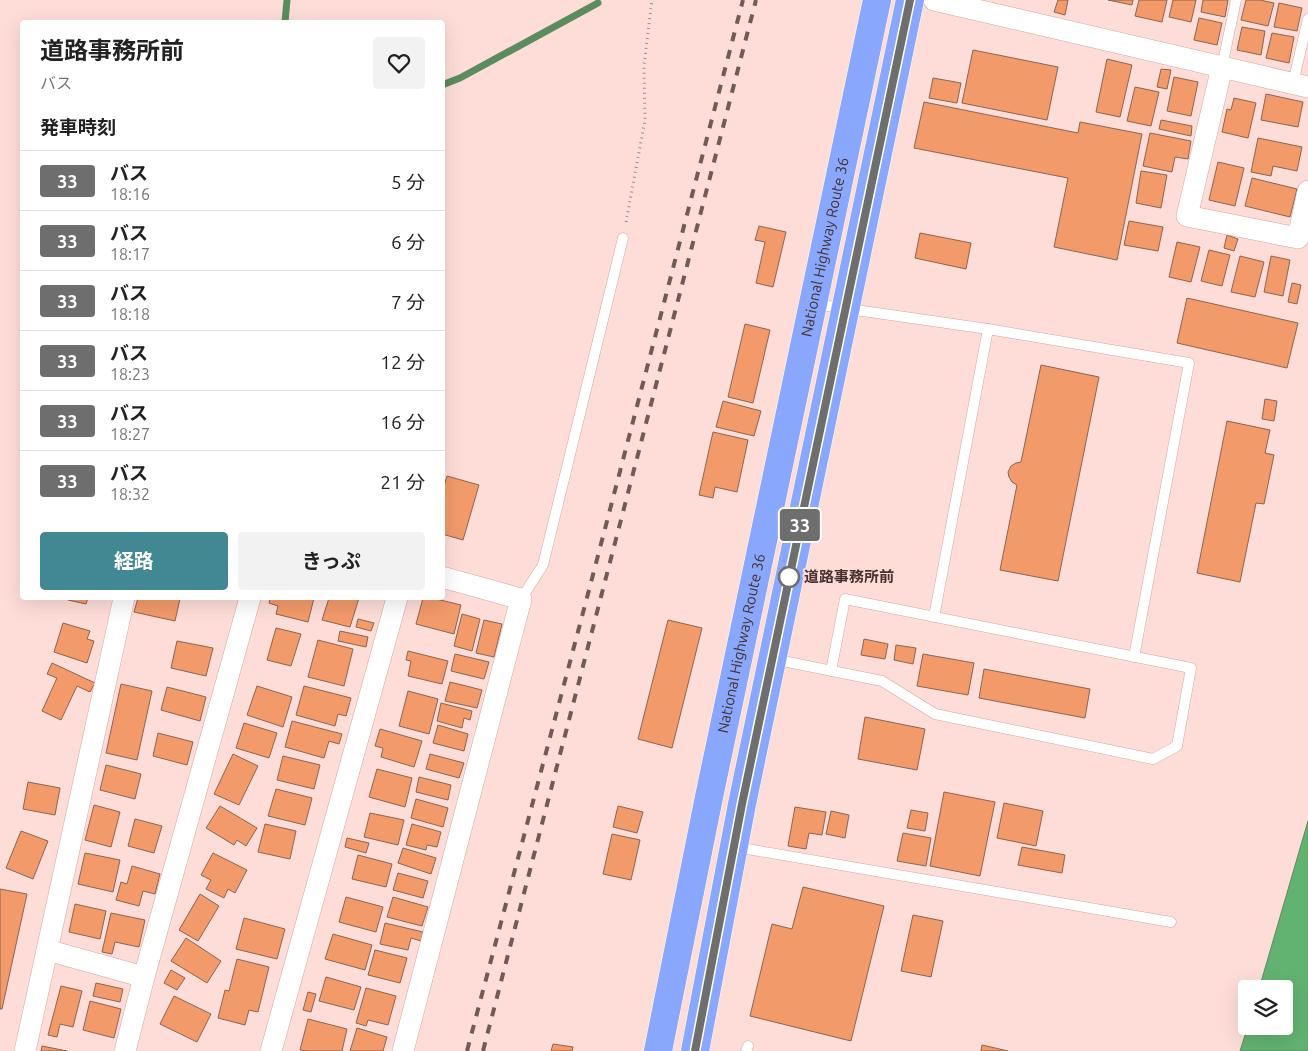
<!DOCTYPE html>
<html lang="ja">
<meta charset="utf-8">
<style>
:root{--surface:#fff;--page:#f2f2f2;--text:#222;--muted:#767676;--line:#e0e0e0;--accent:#418892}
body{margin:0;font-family:Ubuntu,"Noto Sans JP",sans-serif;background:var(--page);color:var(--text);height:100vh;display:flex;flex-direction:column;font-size:19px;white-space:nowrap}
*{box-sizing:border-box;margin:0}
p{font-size:16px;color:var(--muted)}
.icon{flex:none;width:28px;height:28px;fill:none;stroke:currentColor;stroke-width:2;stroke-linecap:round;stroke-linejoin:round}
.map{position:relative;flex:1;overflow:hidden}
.details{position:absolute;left:20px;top:20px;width:425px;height:580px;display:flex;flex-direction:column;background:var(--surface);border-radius:5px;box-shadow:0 5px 20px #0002}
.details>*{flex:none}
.badge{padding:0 10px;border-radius:4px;font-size:18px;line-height:32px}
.tools{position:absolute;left:1238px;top:980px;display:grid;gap:10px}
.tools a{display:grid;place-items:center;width:55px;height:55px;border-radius:5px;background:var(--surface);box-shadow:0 5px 20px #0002;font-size:25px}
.map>.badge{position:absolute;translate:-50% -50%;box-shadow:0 0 0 2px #fff}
h2{padding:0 20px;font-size:19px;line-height:45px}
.round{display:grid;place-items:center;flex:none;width:52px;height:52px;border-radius:5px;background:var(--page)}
.overview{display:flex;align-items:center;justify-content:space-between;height:85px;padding:0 20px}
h1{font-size:24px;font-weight:700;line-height:38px}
.action{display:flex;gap:10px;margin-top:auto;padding:10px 20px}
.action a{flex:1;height:58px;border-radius:5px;background:var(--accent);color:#fff;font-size:20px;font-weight:700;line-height:58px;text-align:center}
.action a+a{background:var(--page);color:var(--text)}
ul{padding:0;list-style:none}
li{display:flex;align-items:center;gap:15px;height:60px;padding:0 20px;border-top:1px solid var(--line)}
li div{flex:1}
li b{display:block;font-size:19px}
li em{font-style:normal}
li .badge{min-width:55px;font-weight:700;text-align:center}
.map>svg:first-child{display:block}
.water{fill:#62b371;stroke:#5a8c5d}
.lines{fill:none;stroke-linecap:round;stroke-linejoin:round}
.stream{stroke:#5a8c5d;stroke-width:7}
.building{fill:#f39a6a;stroke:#8d644f}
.lane-casing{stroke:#d8a59d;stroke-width:11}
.street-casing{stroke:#d8a59d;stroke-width:22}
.highway-casing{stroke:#fff;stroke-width:29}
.path{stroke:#a58a86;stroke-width:3;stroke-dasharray:1 4;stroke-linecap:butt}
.lane{stroke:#fff;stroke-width:10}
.street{stroke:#fff;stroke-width:21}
.highway{stroke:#89a7fc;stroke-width:28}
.rail{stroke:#715a57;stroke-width:4;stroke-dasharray:9 9;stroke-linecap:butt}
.line-casing{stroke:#fff;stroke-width:11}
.line{stroke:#6e6e6e;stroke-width:8}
.stop-dot{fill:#fff;stroke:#6e6e6e;stroke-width:2.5}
.labels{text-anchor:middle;stroke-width:4;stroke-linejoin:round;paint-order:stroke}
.street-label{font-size:15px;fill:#46322f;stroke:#feddd8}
.stop-label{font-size:15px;font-weight:bold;fill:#46322f;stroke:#feddd8;text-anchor:start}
</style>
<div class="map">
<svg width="1308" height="1051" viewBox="0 0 1308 1051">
<rect width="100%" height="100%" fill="#feddd8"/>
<path class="water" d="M1308 821V1051H1240L1248 1026H1284V989H1259Z"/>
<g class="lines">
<g class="stream">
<path d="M285 22 287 0"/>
<path d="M442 85 460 78 598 3"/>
</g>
</g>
<g class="building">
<path d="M1058 0H1068L1065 15 1054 12Z"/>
<path d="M1108 0H1133L1132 5Z"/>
<path d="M1139 0H1167L1162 22 1135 16Z"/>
<path d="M1173 0H1196L1191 22 1169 17Z"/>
<path d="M1203 0H1228L1225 17 1201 12Z"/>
<path d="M1246 0H1260L1274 3 1268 26 1241 20Z"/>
<path d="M1279 3 1302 8 1297 31 1274 27Z"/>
<path d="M1199 18 1222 23 1217 45 1194 40Z"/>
<path d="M1242 27 1265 31 1261 55 1237 50Z"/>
<path d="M1272 33 1294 37 1289 63 1266 58Z"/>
<path d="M973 50 1058 67 1047 120 962 103Z"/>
<path d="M1107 59 1132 65 1120 117 1096 112Z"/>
<path d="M1161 69 1171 70 1167 89 1157 87Z"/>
<path d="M1174 77 1198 82 1191 116 1167 111Z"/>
<path d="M933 78 961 83 957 103 929 98Z"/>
<path d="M1135 87 1159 92 1151 126 1127 121Z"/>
<path d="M1266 94 1303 102 1298 127 1261 120Z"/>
<path d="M1234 98 1256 103 1248 138 1222 132 1227 109 1231 110Z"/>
<path d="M924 102 1078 133 1080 122 1142 134 1117 260 1054 247 1068 178 914 148Z"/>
<path d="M1161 120 1192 126 1191 136 1159 129Z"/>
<path d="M1150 133 1191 141 1188 159 1175 157 1172 172 1143 166Z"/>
<path d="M1258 138 1302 147 1297 171 1273 166 1271 176 1251 172Z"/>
<path d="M1218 162 1244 168 1235 206 1209 200Z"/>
<path d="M1141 171 1167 175 1161 208 1136 203Z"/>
<path d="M1252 178 1297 189 1290 217 1245 206Z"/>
<path d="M1129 221 1163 227 1158 251 1124 245Z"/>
<path d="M759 226 786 232 773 287 756 283 765 242 755 240Z"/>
<path d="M920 233 971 243 966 269 915 258Z"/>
<path d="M1227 235 1238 239 1234 251 1224 248Z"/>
<path d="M1177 242 1200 247 1191 282 1169 277Z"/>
<path d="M1209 250 1230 255 1222 286 1201 281Z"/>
<path d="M1240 256 1264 262 1255 297 1231 292Z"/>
<path d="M1271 256 1290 260 1283 296 1264 292Z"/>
<path d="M1292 283 1301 285 1297 304 1288 302Z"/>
<path d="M1187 298 1298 323 1287 368 1177 343Z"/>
<path d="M745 324 770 330 753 403 728 397Z"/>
<path d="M1041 365 1099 377 1058 581 1000 570 1017 485 1012 482 1009 477 1008 472 1011 466 1016 463 1021 462Z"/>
<path d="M1265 399 1277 401 1274 421 1262 419Z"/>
<path d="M723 401 761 411 754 436 716 427Z"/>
<path d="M1227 421 1270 430 1265 453 1274 455 1264 504 1256 503 1240 582 1197 573Z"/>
<path d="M713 432 748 440 737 492 715 487 713 498 699 495Z"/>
<path d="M447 476 479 485 463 540 442 534V492Z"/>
<path d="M68 598H88L86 604 68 600Z"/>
<path d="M138 598H174L180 599 175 621 134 612Z"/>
<path d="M270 598H314L308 622 276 614 278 606 269 603Z"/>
<path d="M329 598H359L350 627 322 620Z"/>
<path d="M423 598H432L461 605 454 634 416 624Z"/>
<path d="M462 614 480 619 472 651 454 646Z"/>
<path d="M358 619 374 623 371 631 356 627Z"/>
<path d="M484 620 502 624 494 657 476 653Z"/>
<path d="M668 620 702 628 672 748 638 739Z"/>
<path d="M63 623 90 631 87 639 94 641 87 663 54 652Z"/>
<path d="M276 628 301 634 291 666 267 660Z"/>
<path d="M340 631 368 637 366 647 338 641Z"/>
<path d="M864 639 888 644 885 659 861 655Z"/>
<path d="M318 640 353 649 344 686 308 677Z"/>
<path d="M177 641 213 648 206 676 171 668Z"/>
<path d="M896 645 916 648 913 664 894 660Z"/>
<path d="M408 651 448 661 442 684 408 676 411 661 406 660Z"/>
<path d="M455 654 489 662 484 679 451 671Z"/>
<path d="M923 654 974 663 968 695 917 686Z"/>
<path d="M52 663 95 683 90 692 77 686 61 720 42 711 57 678 47 674Z"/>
<path d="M984 669 1090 689 1085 718 979 698Z"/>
<path d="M450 682 482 690 477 708 445 701Z"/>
<path d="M121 684 152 691 137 760 106 753Z"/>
<path d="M257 686 292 697 283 727 247 715Z"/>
<path d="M304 686 351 698 346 716 338 714 335 726 296 715Z"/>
<path d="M167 687 206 697 200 721 161 710Z"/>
<path d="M408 691 438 699 429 734 399 726Z"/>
<path d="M441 703 472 711 470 720 464 718 462 728 437 721Z"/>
<path d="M865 717 925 729 917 770 858 759Z"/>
<path d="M292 721 342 734 339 744 329 741 324 758 285 747Z"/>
<path d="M244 723 277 733 269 758 236 748Z"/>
<path d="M438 725 468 734 464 751 433 743Z"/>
<path d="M380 729 422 741 414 767 381 757 383 748 375 746Z"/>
<path d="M158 733 193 742 187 765 153 756Z"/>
<path d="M233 754 258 766 239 805 214 794Z"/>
<path d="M430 754 464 763 459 778 426 769Z"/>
<path d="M283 756 320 765 314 789 277 780Z"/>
<path d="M106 765 141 774 135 799 100 790Z"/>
<path d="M377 769 412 778 405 807 369 797Z"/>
<path d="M419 777 451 785 448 800 416 792Z"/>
<path d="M28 782 60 788 55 815 23 809Z"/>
<path d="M276 789 312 798 305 825 268 816Z"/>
<path d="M944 792 995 802 980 876 930 866Z"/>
<path d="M416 799 448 808 443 827 411 818Z"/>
<path d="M1004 803 1043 811 1036 846 997 838Z"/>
<path d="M94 805 120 812 111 847 85 840Z"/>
<path d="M220 806 257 828 246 846 237 840 234 845 206 828Z"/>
<path d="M618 806 643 812 637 833 613 827Z"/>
<path d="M795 807 826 812 822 835 809 833 806 849 788 846Z"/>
<path d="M911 810 928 813 925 831 907 828Z"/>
<path d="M831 811 849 815 845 838 826 834Z"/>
<path d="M370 813 404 820 398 845 364 837Z"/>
<path d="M135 819 162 826 154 853 128 846Z"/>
<path d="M265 824 296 831 290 859 258 852Z"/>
<path d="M412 824 441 832 437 847 427 845 426 850 406 845Z"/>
<path d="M21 831 48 841 33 879 6 868Z"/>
<path d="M903 833 931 838 926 866 897 861Z"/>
<path d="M612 834 640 840 631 880 603 874Z"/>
<path d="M347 838 369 843 366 853 345 847Z"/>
<path d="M1022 847 1065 855 1062 873 1018 865Z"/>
<path d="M403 848 436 858 431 874 398 863Z"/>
<path d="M85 853 120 860 113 892 78 884Z"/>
<path d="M213 853 247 870 235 893 228 889 224 898 206 889 211 880 201 875Z"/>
<path d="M358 855 392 864 386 887 352 879Z"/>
<path d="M132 866 160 874 155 894 143 891 139 906 116 900 121 882 127 884Z"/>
<path d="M398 873 428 881 423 898 393 890Z"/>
<path d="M803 887 884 906 851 1041 750 1016 772 924 792 929Z"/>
<path d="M0 889 27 894 2 1009H0Z"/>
<path d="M200 894 219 906 198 941 179 930Z"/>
<path d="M346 897 383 907 376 932 339 922Z"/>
<path d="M393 897 428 907 422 926 387 917Z"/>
<path d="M75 904 106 911 100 939 69 932Z"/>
<path d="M111 913 145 920 139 947 115 942 112 954 102 952Z"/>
<path d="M913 915 943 921 931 977 901 971Z"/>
<path d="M244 918 285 929 277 959 236 949Z"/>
<path d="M385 923 423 932 421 941 411 938 408 950 380 944Z"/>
<path d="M333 934 372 945 365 970 325 959Z"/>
<path d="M186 938 221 961 207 983 171 961Z"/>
<path d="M375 950 407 958 400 983 368 975Z"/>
<path d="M237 959 269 967 258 1012 249 1010 245 1025 218 1018 225 990 229 991Z"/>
<path d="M171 970 185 978 177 990 164 983Z"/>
<path d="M326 977 361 987 354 1010 319 1001Z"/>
<path d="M96 983 123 989 120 1002 93 996Z"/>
<path d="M61 986 82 991 73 1027 60 1024 57 1037 48 1035Z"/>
<path d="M366 988 396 996 388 1025 368 1020 366 1026 356 1023Z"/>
<path d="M308 992 316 994 311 1012 303 1010Z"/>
<path d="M174 996 211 1014 197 1042 160 1024Z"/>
<path d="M90 1001 121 1009 114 1038 83 1030Z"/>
<path d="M308 1019 347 1029 342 1051H307L300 1050Z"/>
<path d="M357 1028 387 1037 383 1051H350Z"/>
<path d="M553 1044 573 1047 572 1051H551Z"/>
<path d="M982 1045 1008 1051H981Z"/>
<path d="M42 1046 67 1051H41Z"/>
</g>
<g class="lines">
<defs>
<g id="lane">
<path d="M1222 67 1236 0"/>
<path d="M1293 83 1308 19"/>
<path d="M814 304 988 329 934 617"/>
<path d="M988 329 1189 363 1134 657"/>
<path d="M521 599 543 565 623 238"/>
<path d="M773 659 882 681 935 714 1153 759 1177 746 1191 668 845 599 831 671"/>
<path d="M736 847 1171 922"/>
<path d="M746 1051 748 1046"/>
</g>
<g id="street">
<path d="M934 0 1308 87"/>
<path d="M1222 67 1187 216 1298 238 1308 191"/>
<path d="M47 950 144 977"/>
<path d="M25 1051 124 598"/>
<path d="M125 1051 144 977 250 598"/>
<path d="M271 1051 397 598"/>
<path d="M403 1051 521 599 442 577"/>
</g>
<g id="highway">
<path id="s1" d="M658 1051 709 797 877 0"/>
<path d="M695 1051 742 804 910 0"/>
</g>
</defs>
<use href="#lane" class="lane-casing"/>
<use href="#street" class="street-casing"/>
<use href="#highway" class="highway-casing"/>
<path class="path" d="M626 222 645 120 644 65 652 0"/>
<use href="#lane" class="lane"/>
<use href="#street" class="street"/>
<use href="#highway" class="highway"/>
<g class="rail">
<path d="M467 1051 589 590 743 0"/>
<path d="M483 1051 756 0"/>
</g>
</g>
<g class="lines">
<defs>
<path id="line" d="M695 1051 742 804 910 0"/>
</defs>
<use href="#line" class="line-casing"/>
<use href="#line" class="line"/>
</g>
<circle class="stop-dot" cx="789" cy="577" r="10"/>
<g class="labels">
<g class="street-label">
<text dy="5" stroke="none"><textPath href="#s1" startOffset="821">National Highway Route 36</textPath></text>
<text dy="5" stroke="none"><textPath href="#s1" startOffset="416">National Highway Route 36</textPath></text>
</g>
<g class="stop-label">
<text x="804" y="582">道路事務所前</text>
</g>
</g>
</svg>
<div class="tools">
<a><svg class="icon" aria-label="layers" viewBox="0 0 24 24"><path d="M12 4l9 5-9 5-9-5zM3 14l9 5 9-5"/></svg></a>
</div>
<b class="badge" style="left:800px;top:525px;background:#6e6e6e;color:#fff">33</b>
<section class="details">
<div class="overview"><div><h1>道路事務所前</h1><p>バス</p></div><a class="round"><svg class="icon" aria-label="heart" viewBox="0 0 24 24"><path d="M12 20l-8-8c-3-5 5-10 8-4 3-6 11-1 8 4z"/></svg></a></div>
<h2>発車時刻</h2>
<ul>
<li><span class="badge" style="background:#6e6e6e;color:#fff">33</span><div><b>バス</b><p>18:16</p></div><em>5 分</em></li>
<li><span class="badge" style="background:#6e6e6e;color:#fff">33</span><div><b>バス</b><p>18:17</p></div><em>6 分</em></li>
<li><span class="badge" style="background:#6e6e6e;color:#fff">33</span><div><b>バス</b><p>18:18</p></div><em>7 分</em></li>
<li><span class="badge" style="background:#6e6e6e;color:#fff">33</span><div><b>バス</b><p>18:23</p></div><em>12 分</em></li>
<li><span class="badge" style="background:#6e6e6e;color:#fff">33</span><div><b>バス</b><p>18:27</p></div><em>16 分</em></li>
<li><span class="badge" style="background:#6e6e6e;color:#fff">33</span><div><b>バス</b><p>18:32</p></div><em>21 分</em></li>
</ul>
<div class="action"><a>経路</a><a>きっぷ</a></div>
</section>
</div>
